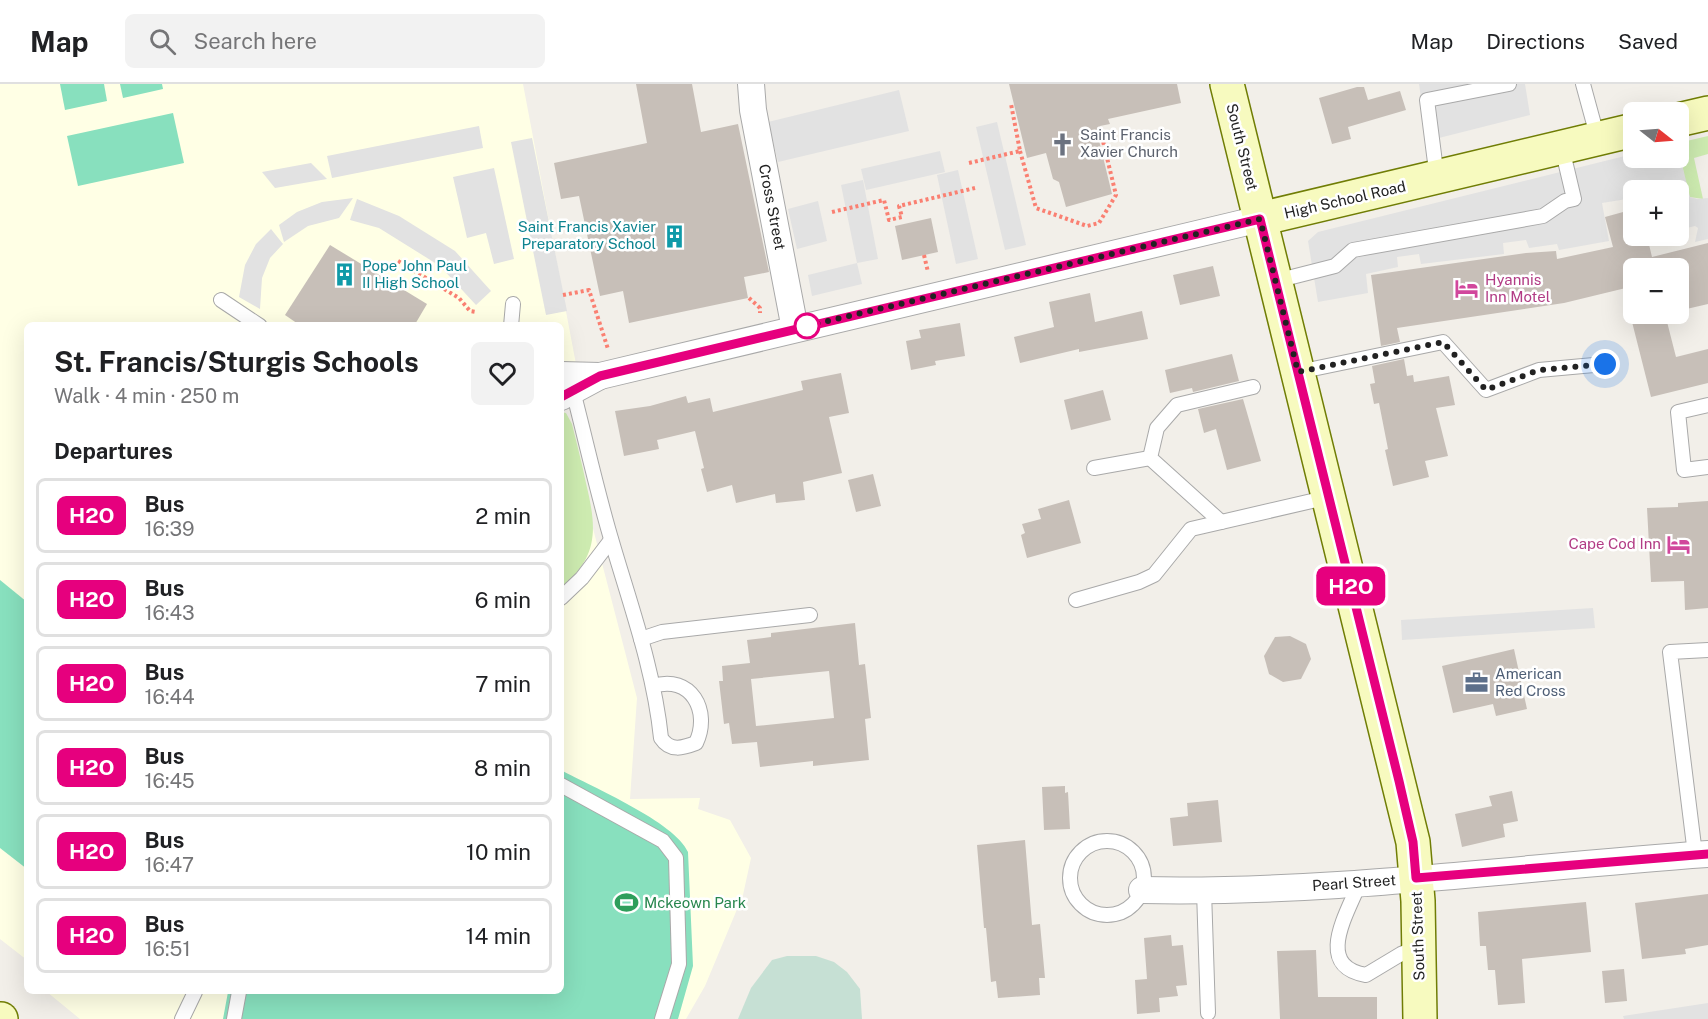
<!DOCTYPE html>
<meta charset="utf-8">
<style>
:root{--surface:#fff;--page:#f2f2f2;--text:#202124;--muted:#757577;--line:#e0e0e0}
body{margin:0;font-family:"Public Sans",sans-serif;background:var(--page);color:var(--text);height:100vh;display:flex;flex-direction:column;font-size:22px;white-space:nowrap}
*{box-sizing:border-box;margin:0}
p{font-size:20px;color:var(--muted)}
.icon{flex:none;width:33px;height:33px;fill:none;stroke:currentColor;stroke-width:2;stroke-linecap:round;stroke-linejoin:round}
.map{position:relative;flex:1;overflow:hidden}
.details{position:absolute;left:24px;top:238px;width:540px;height:672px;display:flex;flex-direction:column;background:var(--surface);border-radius:9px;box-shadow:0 6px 24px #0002}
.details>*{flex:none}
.badge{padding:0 12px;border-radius:9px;font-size:21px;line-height:39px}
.needle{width:39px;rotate:107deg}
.controls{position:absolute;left:1623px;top:18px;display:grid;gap:12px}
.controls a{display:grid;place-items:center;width:66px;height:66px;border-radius:9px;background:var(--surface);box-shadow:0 6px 24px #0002;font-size:30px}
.you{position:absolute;width:30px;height:30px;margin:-15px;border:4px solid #fff;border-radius:50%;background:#1a73e8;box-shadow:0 0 0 9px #1a73e833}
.map>.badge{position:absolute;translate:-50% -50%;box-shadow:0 0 0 3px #fff}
h2{padding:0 30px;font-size:22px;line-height:54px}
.round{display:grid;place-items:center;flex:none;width:63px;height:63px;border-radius:9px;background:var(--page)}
.summary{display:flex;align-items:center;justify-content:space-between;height:102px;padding:0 30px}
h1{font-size:28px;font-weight:700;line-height:45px}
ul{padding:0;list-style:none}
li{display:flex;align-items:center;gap:18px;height:75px;margin:0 12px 9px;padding:0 18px;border:3px solid var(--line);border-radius:9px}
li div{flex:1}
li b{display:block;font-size:22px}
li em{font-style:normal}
li .badge{min-width:66px;font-weight:700;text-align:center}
header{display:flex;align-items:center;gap:36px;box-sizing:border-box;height:84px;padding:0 30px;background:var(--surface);border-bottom:2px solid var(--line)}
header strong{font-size:28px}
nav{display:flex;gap:33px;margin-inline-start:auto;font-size:21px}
.search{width:420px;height:54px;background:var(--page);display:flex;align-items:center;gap:15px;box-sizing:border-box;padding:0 21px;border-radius:9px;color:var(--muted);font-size:22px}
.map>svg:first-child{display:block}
.education{fill:#ffffe5}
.grass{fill:#cdebb0}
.wetland{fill:#c6e0d4}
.pitch{fill:#88e0be}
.parking{fill:#e2e2e2}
.building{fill:#c7bfb8;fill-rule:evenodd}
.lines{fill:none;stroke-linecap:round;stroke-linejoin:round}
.lane-casing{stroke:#a9a9a9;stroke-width:16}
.street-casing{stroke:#a9a9a9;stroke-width:28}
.secondary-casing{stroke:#707d05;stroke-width:36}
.path{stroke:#fa8072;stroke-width:4;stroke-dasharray:3 3;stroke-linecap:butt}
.lane{stroke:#fff;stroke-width:14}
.street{stroke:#fff;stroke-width:26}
.secondary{stroke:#f7fabf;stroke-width:33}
.line-casing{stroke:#fff;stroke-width:14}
.line{stroke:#e6007e;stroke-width:9}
.walk{stroke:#222;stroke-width:6;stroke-dasharray:0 10.8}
.stop-dot{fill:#fff;stroke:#e6007e;stroke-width:3}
.labels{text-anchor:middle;stroke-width:5;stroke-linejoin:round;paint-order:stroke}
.worship-label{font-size:15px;fill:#5b616d;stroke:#fff;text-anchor:start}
.street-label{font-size:15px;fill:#222;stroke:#fff}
.culture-label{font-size:15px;fill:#0d838f;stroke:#fff;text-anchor:end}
.hotel-label{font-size:15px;fill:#b23c85;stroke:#fff;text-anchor:start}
.service-label{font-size:15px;fill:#4e5e75;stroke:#fff;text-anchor:start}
.leisure-label{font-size:15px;fill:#27864d;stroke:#fff;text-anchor:start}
</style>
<header>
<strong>Map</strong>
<div class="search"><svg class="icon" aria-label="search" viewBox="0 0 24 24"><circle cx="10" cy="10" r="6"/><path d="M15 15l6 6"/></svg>Search here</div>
<nav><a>Map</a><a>Directions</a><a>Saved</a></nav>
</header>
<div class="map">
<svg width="1708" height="935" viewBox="0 0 1708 935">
<rect width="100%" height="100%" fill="#f2efe9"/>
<path class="education" d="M0 0H523L579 296 562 325 637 614 630 715 700 714 698 725 730 736 751 774 743 811 705 902 686 935H80L47 908H561V242H27V876L0 855Z"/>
<g class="grass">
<path d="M1708 52V70L1694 74 1703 115 1690 113 1687 107 1678 59Z"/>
<path d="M561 328 566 329 572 340C577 360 582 380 586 399 597 445 599 472 561 504Z"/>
</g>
<path class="wetland" d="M787 872H816L834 878 847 888 860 905 862 935H738L751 904 772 876Z"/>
<g class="pitch">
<path d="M60 0H104L107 17 65 26Z"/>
<path d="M120 0H162L163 5 123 14Z"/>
<path d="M173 29 184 79 78 102 67 52Z"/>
<path d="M0 496 27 518V785L0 764Z"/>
<path d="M561 686C592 703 675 738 688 768L693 882 678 935H223L228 908H561Z"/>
</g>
<g class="parking">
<path d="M1419 0H1525L1530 31 1427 57Z"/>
<path d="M899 6 909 47 778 78 768 38Z"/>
<path d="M997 38 1026 161 1005 166 976 43Z"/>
<path d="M479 42 483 64 332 94 327 72Z"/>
<path d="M532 54 567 227 546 231 511 58Z"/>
<path d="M940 67 945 88 866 106 861 85Z"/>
<path d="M1679 68 1690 113 1697 115 1708 114V155L1695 158 1698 144 1695 142 1679 146 1678 106H1634L1633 114 1602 119 1609 157 1559 166 1557 160 1529 164 1526 156 1503 159 1504 170 1421 180 1419 170 1397 173 1398 183 1366 190 1368 209 1318 218 1308 157 1318 148 1633 70 1634 74H1678Z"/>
<path d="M311 79 327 95 275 104 262 88Z"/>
<path d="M494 84 514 175 494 180 486 149 467 154 453 93Z"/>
<path d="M958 86 978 175 956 180 937 91Z"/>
<path d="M863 96 878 175 857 179 862 200 812 212 808 191 857 179 841 101Z"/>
<path d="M353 114 339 134 308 142 284 158 279 141 297 128 322 118Z"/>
<path d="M357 115 399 132 455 167 491 207 476 221 440 182 379 144 350 136Z"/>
<path d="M818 117 827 157 797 165 788 125Z"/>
<path d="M271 145 283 160 270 174 262 194 260 225 239 213 245 181 256 160Z"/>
<path d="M1593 524 1595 544 1402 556 1401 536Z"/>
<path d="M1708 919V935H1624L1623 932Z"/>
</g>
<g class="building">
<path d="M636 0H692L701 48 738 40 769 188 744 193 748 214 629 239 623 207 600 212 579 112 561 115 554 79 647 59Z"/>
<path d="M1009 0H1177L1181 19 1108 35 1110 40 1100 42 1102 47 1097 48 1112 110 1066 123 1059 98 1053 95 1046 69 1027 74Z"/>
<path d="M1357 3H1364L1368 16 1400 7 1406 26 1348 43 1351 55 1332 60 1319 14Z"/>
<path d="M1634 125V152H1647L1652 173 1708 159V220L1678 227V184H1634V202L1564 219 1397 244 1400 258 1381 262 1371 191 1526 169 1556 167 1557 175 1613 163 1605 133Z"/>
<path d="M931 134 938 168 902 176 895 142Z"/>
<path d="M330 161 427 220 414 242H301L285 231Z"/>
<path d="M1213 182 1220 212 1180 221 1173 191Z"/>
<path d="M1090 209 1095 238 1142 227 1148 255 1079 268V265L1020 279 1014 253 1054 243 1049 218Z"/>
<path d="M1630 230H1665L1676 273 1708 265V299L1651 313Z"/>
<path d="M960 239 965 272 935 277 936 281 911 286 906 257 921 254 919 246Z"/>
<path d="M1232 270 1239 297 1193 308 1192 304 1170 309 1165 286Z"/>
<path d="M1404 275 1407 292 1413 291 1414 298 1449 292 1455 321 1436 324 1448 372 1425 377 1429 393 1393 402 1385 366 1388 365 1379 319 1374 320 1370 300 1375 299 1372 282Z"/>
<path d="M841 289 849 329 829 333 842 389 803 398 805 416 776 419 775 410 736 419 732 401 707 408 701 385 704 384 695 347 657 356 659 365 624 372 615 327 650 322 686 312 688 319 710 314 713 328 803 306 801 297Z"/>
<path d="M1103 306 1111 336 1071 346 1064 316Z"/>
<path d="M1243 315 1261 377 1227 386 1216 345 1204 349 1198 325Z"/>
<path d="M873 390 881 422 856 428 848 396Z"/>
<path d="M1069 416 1081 459 1027 474 1021 451 1025 449 1022 440 1041 435 1038 425Z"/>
<path d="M1708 417V524L1685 526 1684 497 1651 498 1647 424 1678 423V419Z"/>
<path d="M855 539 859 581 865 580 871 634 865 635 869 676 813 682V677L760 683 757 658 732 660 729 639 724 640 719 597H723L722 582 750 579 747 556 771 553V549ZM829 587 834 634 756 642 751 595Z"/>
<path d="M1290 552 1306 560 1311 575 1301 595 1283 598 1269 590 1264 572 1275 553Z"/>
<path d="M1514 565 1527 625 1496 632 1493 620 1453 629 1442 582Z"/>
<path d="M1065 702V709L1068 708 1070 745 1044 746 1042 703Z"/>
<path d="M1512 707 1518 737 1503 740 1505 753 1462 763 1455 730 1492 722 1489 712Z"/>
<path d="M1218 716 1222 758 1173 762 1170 734 1188 732 1187 719Z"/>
<path d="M1025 756 1032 841 1040 840 1045 894H1039L1040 911 998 914 996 897 991 898 986 844H984L977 761Z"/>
<path d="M1708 810V861L1685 865 1686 870 1642 875 1635 819Z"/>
<path d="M1586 818 1591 868 1522 875 1525 919 1498 921 1495 886H1488L1486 862H1480L1478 828Z"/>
<path d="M1171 851 1172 862 1183 861 1187 901 1176 902 1178 912 1159 914 1160 928 1137 930 1135 896 1147 895 1144 854Z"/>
<path d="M1316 866 1318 913H1377V935H1280L1277 867Z"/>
<path d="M1624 885 1627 917 1605 919 1602 887Z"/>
</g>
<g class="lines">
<defs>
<g id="lane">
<path d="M1583 0 1598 55"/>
<path d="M1437 94 1427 16 1509 0"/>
<path d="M1276 197 1335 182 1353 166 1543 132 1565 117 1574 115 1562 64"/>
<path d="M221 216 260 242"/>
<path d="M511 242 513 220"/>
<path d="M1298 288 1443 258 1486 306 1539 286 1605 280"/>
<path d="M573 307C586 357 597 408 612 458 631 523 654 586 661 654 670 668 683 664 696 659 711 627 691 590 653 602"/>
<path d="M1708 321 1678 328 1684 386 1708 383"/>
<path d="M1094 384 1150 374"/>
<path d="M1221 438 1150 374 1157 344 1177 321 1253 303"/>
<path d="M561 514 582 494 611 456"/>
<path d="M1076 516 1139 498 1154 491 1191 445 1329 413"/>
<path d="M641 555 662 548 810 531"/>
<path d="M561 701 663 757 676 774 679 880 662 935"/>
<circle cx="1107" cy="794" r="37"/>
<path d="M1695 770 1670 568 1708 566"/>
<path d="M1359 800C1347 830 1314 882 1366 891L1401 870 1418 863"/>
<path d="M1204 807 1208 929"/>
<path d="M182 935 195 908"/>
<path d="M234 935 239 908"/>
</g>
<g id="street">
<path d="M751 0 753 26 795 245"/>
<path d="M561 291 600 292 1260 135"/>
<path d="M561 313 600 292"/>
<path d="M1142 806C1332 810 1520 783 1708 770"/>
</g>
<g id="secondary">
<path d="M1227 0 1413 758 1418 817 1420 935"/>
<path d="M1678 36 1708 29"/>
<path d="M1260 135 1634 46"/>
<path d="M0 935H1"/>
</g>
</defs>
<use href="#lane" class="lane-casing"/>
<use href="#street" class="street-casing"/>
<use href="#secondary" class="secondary-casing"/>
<g class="path">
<path d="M1020 67 1036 124 1087 142 1099 139 1116 111 1102 53"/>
<path d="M969 79 1020 67 1011 20"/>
<path d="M832 128 884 116 889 136 902 133 899 122 975 104"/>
<path d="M924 171 928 188"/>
<path d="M398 177 459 214 470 227 476 228"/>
<path d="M563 211 589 206 608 265"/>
<path d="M749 214 760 224V229"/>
</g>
<use href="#lane" class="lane"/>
<use href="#street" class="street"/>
<use href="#secondary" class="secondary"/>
</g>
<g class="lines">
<defs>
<path id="line" d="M561 313 600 292 1260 135 1399 697 1413 758 1416 794 1708 770"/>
</defs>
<use href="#line" class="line-casing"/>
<use href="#line" class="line"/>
<path class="walk" d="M807 242 1260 135 1298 288 1443 258 1486 306 1539 286 1605 280"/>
</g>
<defs>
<symbol id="church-bare" viewBox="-9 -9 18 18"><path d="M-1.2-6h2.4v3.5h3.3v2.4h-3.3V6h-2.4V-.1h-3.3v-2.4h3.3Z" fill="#6b7280" stroke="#fff" stroke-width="2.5" paint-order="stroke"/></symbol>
<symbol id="building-bare" viewBox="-9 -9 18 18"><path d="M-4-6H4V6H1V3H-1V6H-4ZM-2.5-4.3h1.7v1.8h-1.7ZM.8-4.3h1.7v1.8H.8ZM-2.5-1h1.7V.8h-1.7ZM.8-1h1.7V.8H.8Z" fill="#0f9aa8" stroke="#fff" stroke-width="2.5" paint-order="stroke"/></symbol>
<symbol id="hotel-bare" viewBox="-9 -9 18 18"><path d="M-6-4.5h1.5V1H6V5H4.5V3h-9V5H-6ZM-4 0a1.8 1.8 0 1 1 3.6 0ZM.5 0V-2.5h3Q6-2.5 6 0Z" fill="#d1479c" stroke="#fff" stroke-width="2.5" paint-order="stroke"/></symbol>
<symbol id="office-bare" viewBox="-9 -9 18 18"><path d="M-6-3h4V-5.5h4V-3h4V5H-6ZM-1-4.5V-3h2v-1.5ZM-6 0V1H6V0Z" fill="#5c6f8a" stroke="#fff" stroke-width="2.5" paint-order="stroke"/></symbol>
<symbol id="stadium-bare" viewBox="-9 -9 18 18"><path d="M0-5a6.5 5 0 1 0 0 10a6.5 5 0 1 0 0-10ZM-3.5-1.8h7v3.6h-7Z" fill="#2e9e5b" stroke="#fff" stroke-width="2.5" paint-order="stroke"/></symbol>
</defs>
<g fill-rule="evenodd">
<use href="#church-bare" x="1046" y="44" width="33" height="33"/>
<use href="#building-bare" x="658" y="136" width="33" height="33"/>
<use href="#building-bare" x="328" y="174" width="33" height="33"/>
<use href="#hotel-bare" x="1450" y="188" width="33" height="33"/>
<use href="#hotel-bare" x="1662" y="444" width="33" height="33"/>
<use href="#office-bare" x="1460" y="582" width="33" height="33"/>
<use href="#stadium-bare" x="610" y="802" width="33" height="33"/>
</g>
<circle class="stop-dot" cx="807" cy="242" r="12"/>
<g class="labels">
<g class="worship-label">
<text x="1080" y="56">Saint Francis<tspan x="1080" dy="17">Xavier Church</tspan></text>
</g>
<g class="street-label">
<text transform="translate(1242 63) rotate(76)" y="5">South Street</text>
<text transform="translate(1345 116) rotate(-13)" y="5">High School Road</text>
<text transform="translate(772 123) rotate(79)" y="5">Cross Street</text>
<text transform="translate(1354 799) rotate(-4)" y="5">Pearl Street</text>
<text transform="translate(1418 852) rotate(-92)" y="5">South Street</text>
</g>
<g class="culture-label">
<text x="656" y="148">Saint Francis Xavier<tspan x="656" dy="17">Preparatory School</tspan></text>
<text x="362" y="187" text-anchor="start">Pope John Paul<tspan x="362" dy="17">II High School</tspan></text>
</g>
<g class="hotel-label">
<text x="1485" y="201">Hyannis<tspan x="1485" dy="17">Inn Motel</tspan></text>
<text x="1661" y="465" text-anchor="end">Cape Cod Inn</text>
</g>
<g class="service-label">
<text x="1495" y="595">American<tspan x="1495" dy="17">Red Cross</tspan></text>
</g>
<g class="leisure-label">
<text x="644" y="824">Mckeown Park</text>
</g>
</g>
</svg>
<div class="controls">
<a><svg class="needle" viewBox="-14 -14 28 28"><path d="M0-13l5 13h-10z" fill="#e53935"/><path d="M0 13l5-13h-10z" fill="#757577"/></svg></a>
<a>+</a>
<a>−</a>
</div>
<div class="you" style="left:1605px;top:280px"></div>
<b class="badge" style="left:1351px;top:502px;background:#e6007e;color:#fff">H2O</b>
<section class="details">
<div class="summary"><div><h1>St. Francis/Sturgis Schools</h1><p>Walk · 4 min · 250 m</p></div><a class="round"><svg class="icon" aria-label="heart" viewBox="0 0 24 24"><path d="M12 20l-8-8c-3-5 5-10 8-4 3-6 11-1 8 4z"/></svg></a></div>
<h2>Departures</h2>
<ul>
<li><span class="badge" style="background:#e6007e;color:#fff">H2O</span><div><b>Bus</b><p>16:39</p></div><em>2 min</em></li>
<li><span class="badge" style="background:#e6007e;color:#fff">H2O</span><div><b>Bus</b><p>16:43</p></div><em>6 min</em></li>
<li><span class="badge" style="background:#e6007e;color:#fff">H2O</span><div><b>Bus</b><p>16:44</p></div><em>7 min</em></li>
<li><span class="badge" style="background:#e6007e;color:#fff">H2O</span><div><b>Bus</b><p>16:45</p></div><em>8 min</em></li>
<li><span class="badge" style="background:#e6007e;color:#fff">H2O</span><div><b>Bus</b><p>16:47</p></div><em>10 min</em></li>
<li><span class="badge" style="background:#e6007e;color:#fff">H2O</span><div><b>Bus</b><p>16:51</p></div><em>14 min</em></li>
</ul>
</section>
</div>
